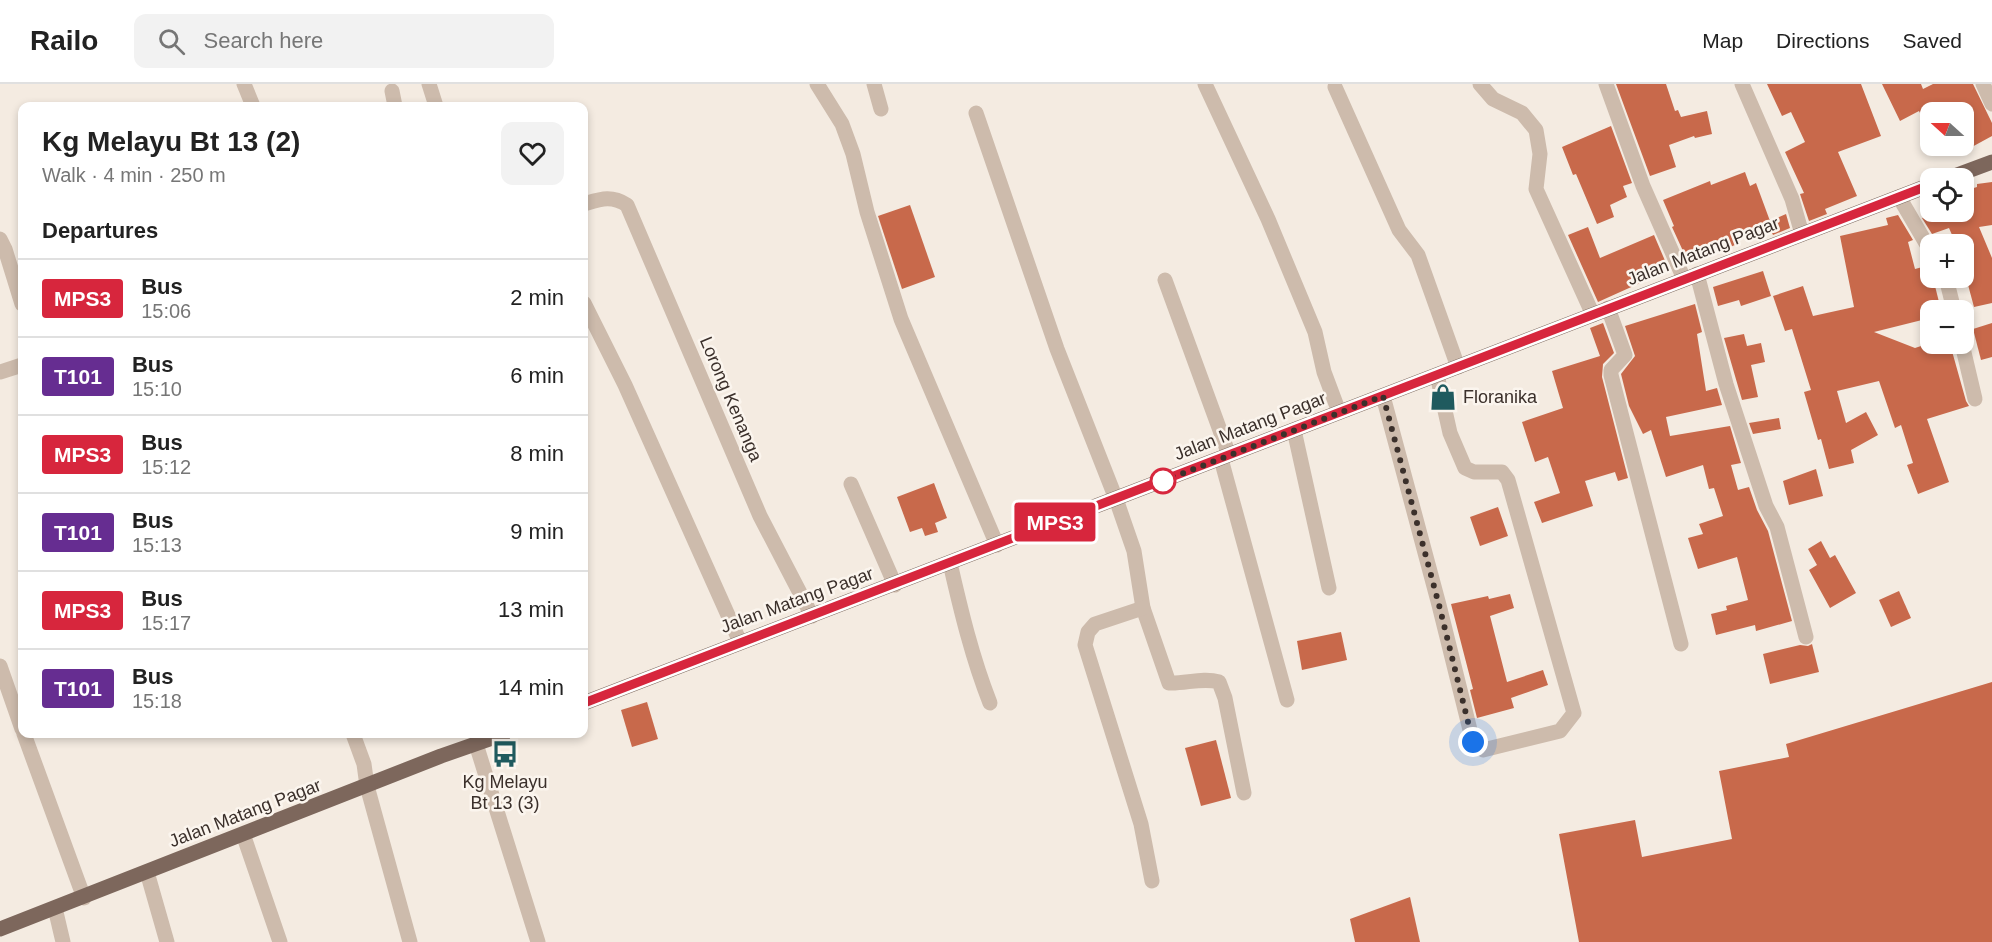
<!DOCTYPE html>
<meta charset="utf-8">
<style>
:root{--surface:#fff;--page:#f2f2f2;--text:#222;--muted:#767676;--line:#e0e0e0}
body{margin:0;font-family:Arial,sans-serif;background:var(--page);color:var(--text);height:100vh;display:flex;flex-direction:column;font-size:22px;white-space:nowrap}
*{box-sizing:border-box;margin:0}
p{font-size:20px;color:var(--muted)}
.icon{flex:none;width:33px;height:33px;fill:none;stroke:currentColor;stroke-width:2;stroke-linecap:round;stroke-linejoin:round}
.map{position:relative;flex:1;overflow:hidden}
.side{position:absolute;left:18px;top:18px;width:570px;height:636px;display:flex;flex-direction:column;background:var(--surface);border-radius:12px;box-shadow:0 3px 9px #0003}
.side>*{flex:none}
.badge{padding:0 12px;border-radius:4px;font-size:21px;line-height:39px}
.needle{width:39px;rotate:291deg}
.fabs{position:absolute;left:1920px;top:18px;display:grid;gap:12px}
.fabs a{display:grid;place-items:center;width:54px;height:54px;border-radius:12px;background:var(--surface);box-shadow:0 3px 9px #0003;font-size:30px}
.you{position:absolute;width:30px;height:30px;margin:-15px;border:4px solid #fff;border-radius:50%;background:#1a73e8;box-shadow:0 0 0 9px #1a73e833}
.map>.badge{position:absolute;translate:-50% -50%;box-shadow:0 0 0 3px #fff}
h2{padding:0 24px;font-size:22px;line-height:54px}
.round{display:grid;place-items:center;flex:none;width:63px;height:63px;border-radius:12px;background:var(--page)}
.headline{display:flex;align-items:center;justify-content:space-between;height:102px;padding:0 24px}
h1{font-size:28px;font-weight:700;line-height:45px}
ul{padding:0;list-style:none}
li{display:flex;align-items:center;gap:18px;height:78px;padding:0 24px;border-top:2px solid var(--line)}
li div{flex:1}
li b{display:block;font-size:22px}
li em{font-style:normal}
li .badge{min-width:66px;font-weight:700;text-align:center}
header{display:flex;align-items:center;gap:36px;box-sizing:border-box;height:84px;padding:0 30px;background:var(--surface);border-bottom:2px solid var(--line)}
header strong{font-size:28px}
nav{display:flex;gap:33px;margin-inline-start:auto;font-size:21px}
.search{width:420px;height:54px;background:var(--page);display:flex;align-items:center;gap:15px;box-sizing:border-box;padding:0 21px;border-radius:12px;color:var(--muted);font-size:22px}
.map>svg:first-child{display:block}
.building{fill:#c8694b}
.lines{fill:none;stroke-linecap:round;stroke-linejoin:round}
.minor{stroke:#cdbbac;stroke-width:15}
.major{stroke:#7d675c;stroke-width:15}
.line-casing{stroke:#fff;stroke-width:14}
.line{stroke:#d7263d;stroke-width:9}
.walk{stroke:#3b302b;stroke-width:6;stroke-dasharray:0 10.8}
.stop-dot{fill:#fff;stroke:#d7263d;stroke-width:3}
.labels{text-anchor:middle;stroke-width:5;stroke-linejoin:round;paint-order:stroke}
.street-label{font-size:18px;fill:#3b302b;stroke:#fbf5ee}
.poi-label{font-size:18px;fill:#3b302b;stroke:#fbf5ee;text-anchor:start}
</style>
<header>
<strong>Railo</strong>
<div class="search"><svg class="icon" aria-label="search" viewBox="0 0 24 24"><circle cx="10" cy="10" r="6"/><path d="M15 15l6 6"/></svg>Search here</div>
<nav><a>Map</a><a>Directions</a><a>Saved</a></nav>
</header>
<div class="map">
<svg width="1992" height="858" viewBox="0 0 1992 858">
<rect width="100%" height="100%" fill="#f4ebe1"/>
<g class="building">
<path d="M1616 0H1666L1675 27 1678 26 1681 33 1707 27 1712 50 1695 54 1694 52 1669 61 1676 83 1650 92Z"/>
<path d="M1767 0H1861L1881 52 1838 68 1857 112 1825 125 1827 130 1809 137 1800 110 1804 109 1785 68 1805 58 1791 28 1782 32Z"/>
<path d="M1882 0H1921L1923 5 1933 0H1973L1992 39V52L1970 64 1964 51V28H1930V49L1919 27 1900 37Z"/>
<path d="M1611 42 1632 99 1623 102 1627 113 1610 121 1614 133 1597 140 1576 90 1573 91 1562 63Z"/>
<path d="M1745 88 1750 102 1756 99 1770 137 1786 130 1790 144 1773 151 1768 140 1732 153 1735 161 1689 180 1672 143 1674 142 1663 116 1710 97 1711 101Z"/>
<path d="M1992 98V141L1979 143 1992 174V219L1974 223 1964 186V160H1956L1949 144 1932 150 1922 134 1939 128 1942 133 1954 128H1964V107L1977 103V100Z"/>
<path d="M910 121 935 193 902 205 878 132Z"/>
<path d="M1898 131 1913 156 1908 158 1915 185 1930 181V194H1933L1941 226H1930V234L1874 248 1915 264 1927 260H1950L1966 317 1969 322 1927 335 1949 398 1918 410 1907 381 1913 379 1901 341 1895 344 1879 297 1837 307 1846 339 1866 328 1878 351 1851 366 1854 379 1829 385 1821 355 1818 356 1804 308 1811 306 1792 245 1785 247 1773 212 1803 202 1813 232 1854 223 1840 152 1888 141 1886 134Z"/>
<path d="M1588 143 1600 174 1654 151 1669 186 1598 218 1568 151Z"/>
<path d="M1763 187 1771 212 1741 222 1739 216 1718 222 1713 203Z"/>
<path d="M1695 220 1702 248 1697 250 1706 307 1717 304 1722 321 1666 333 1670 352 1730 342 1741 379 1731 381 1738 406 1749 403 1757 426 1768 447 1792 537 1756 547 1755 541 1716 551 1711 530 1727 526 1726 522 1748 516 1737 473 1698 485 1688 454 1703 450 1699 440 1723 432 1714 404 1709 405 1703 381 1666 393 1651 346 1643 350 1629 322 1621 290 1635 272 1625 242Z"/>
<path d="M1603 239 1614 269 1603 280 1602 293 1628 394 1618 397 1615 388 1585 397 1593 422 1542 439 1534 418 1560 409 1548 373 1535 378 1522 338 1563 324 1552 287 1600 272 1590 244Z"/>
<path d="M1992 239V273L1981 276 1973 245Z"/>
<path d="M1744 250 1747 262 1761 259 1765 278 1751 281 1758 313 1742 316 1724 254Z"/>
<path d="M1779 334 1781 345 1753 350 1749 339Z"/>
<path d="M1816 385 1823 412 1789 421 1783 397Z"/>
<path d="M934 399 947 434 935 439 938 448 925 452 922 444 910 448 897 413Z"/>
<path d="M1498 423 1508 452 1480 462 1470 433Z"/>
<path d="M1821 457 1830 474 1835 471 1856 509 1830 524 1809 486 1817 481 1808 465Z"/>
<path d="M1899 507 1911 534 1891 543 1879 516Z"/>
<path d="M1510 510 1514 524 1490 532 1507 598 1543 586 1548 601 1511 614 1514 624 1477 634 1470 606 1473 605 1451 520 1488 512 1489 515Z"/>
<path d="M1341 548 1347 576 1302 586 1297 557Z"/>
<path d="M1812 560 1819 588 1770 600 1763 570 1800 561 1808 562Z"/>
<path d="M1992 598V858H1579L1559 750 1635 736 1642 773 1732 755 1719 687 1789 673 1786 660Z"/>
<path d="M647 618 658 655 632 663 621 626Z"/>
<path d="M1216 656 1231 714 1201 722 1185 664Z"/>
<path d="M1410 813 1420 858H1355L1350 835Z"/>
</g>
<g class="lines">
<g class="minor">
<path d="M244 0 253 22"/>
<path d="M429 0 436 22"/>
<path d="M817 0 842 40 853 70 867 128 901 235 997 461"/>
<path d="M874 0 881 25"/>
<path d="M1205 0 1268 135 1315 248 1324 288 1339 328"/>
<path d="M1480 0 1493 15 1522 29 1536 46 1540 70 1536 105 1593 231"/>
<path d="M1606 0 1643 102 1684 195"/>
<path d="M1742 0 1792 115 1802 150"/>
<path d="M1983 0 1992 20"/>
<path d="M1335 3 1399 146 1418 171 1458 283"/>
<path d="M392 7 395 22"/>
<path d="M976 29 1057 265 1116 415 1134 467 1143 524 1169 599C1185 600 1203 593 1219 598L1225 614 1244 709"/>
<path d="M1899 113 1930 166"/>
<path d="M584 120C601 115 611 111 627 121L760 432 812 532"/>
<path d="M0 155 5 165 22 220"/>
<path d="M1697 190 1726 300 1766 422 1777 443 1806 553"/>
<path d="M1946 194 1954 226"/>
<path d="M1165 196 1229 371"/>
<path d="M584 219 625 301 740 558"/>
<path d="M1608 224 1625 271 1611 286V291L1681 560"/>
<path d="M1962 260 1975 315"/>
<path d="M0 288 22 281"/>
<path d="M1383 312 1439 521 1473 658 1483 666 1560 647 1574 629 1508 396 1502 388H1474L1465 384 1450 349 1437 291"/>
<path d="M1294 346 1329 504"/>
<path d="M1221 375 1287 616"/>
<path d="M851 400 895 501"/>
<path d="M950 479C961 527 972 573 990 619"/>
<path d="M1143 524 1095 540 1088 548 1085 561 1141 740 1152 797"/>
<path d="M0 582 22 645"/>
<path d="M24 650 84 814"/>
<path d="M353 650 364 680 367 702 410 858"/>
<path d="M476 660 538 858"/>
<path d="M243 750 280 858"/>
<path d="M147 788 167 858"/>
<path d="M55 824 63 858"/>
</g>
<g class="major">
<path d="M1949 94 1992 78"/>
<path d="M584 619 1930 101"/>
<path d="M0 845 441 672 504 650"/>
</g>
</g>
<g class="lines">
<defs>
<path id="line" d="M584 619 1930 101"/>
</defs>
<use href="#line" class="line-casing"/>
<use href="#line" class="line"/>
<path class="walk" d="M1163 397 1383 312 1439 521 1473 658"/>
</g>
<defs>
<symbol id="shop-bare" viewBox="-9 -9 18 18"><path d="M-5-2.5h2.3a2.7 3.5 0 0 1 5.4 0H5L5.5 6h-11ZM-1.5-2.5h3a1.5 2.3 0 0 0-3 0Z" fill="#1f5a5e" stroke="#fbf5ee" stroke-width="2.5" paint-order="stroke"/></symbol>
<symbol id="bus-bare" viewBox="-9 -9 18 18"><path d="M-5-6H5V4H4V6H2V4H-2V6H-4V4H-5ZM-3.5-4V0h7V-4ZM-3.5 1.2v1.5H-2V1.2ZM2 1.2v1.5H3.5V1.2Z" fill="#1f5a5e" stroke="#fbf5ee" stroke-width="2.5" paint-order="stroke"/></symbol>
</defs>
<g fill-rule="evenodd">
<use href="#shop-bare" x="1424" y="294" width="38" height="38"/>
<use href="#bus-bare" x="486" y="651" width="38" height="38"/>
</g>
<circle class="stop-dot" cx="1163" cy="397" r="12"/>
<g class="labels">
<g class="street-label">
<text transform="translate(1703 167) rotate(-21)" y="6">Jalan Matang Pagar</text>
<text transform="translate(731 315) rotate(67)" y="6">Lorong Kenanga</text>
<text transform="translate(1250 342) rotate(-21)" y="6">Jalan Matang Pagar</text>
<text transform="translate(797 516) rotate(-20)" y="6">Jalan Matang Pagar</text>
<text transform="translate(245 729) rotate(-21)" y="6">Jalan Matang Pagar</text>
</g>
<g class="poi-label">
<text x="1463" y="319">Floranika</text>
<text x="505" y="704" text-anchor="middle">Kg Melayu<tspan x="505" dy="21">Bt 13 (3)</tspan></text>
</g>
</g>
</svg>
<div class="fabs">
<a><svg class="needle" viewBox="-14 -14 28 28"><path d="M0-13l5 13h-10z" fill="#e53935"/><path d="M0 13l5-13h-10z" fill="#767676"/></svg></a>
<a><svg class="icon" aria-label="locate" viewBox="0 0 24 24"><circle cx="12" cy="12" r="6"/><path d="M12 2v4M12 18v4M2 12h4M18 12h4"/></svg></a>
<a>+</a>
<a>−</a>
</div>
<div class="you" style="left:1473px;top:658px"></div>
<b class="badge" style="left:1055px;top:438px;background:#d7263d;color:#fff">MPS3</b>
<section class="side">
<div class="headline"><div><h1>Kg Melayu Bt 13 (2)</h1><p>Walk · 4 min · 250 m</p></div><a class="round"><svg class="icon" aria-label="heart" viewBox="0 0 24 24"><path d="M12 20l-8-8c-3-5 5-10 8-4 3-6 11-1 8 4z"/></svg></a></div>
<h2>Departures</h2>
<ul>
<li><span class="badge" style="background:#d7263d;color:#fff">MPS3</span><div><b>Bus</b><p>15:06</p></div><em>2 min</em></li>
<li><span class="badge" style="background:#662d91;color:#fff">T101</span><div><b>Bus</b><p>15:10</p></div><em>6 min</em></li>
<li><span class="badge" style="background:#d7263d;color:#fff">MPS3</span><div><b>Bus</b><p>15:12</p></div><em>8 min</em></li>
<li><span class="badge" style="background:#662d91;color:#fff">T101</span><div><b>Bus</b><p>15:13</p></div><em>9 min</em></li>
<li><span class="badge" style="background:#d7263d;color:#fff">MPS3</span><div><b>Bus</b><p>15:17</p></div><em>13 min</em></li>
<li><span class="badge" style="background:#662d91;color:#fff">T101</span><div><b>Bus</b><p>15:18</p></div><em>14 min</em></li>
</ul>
</section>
</div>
